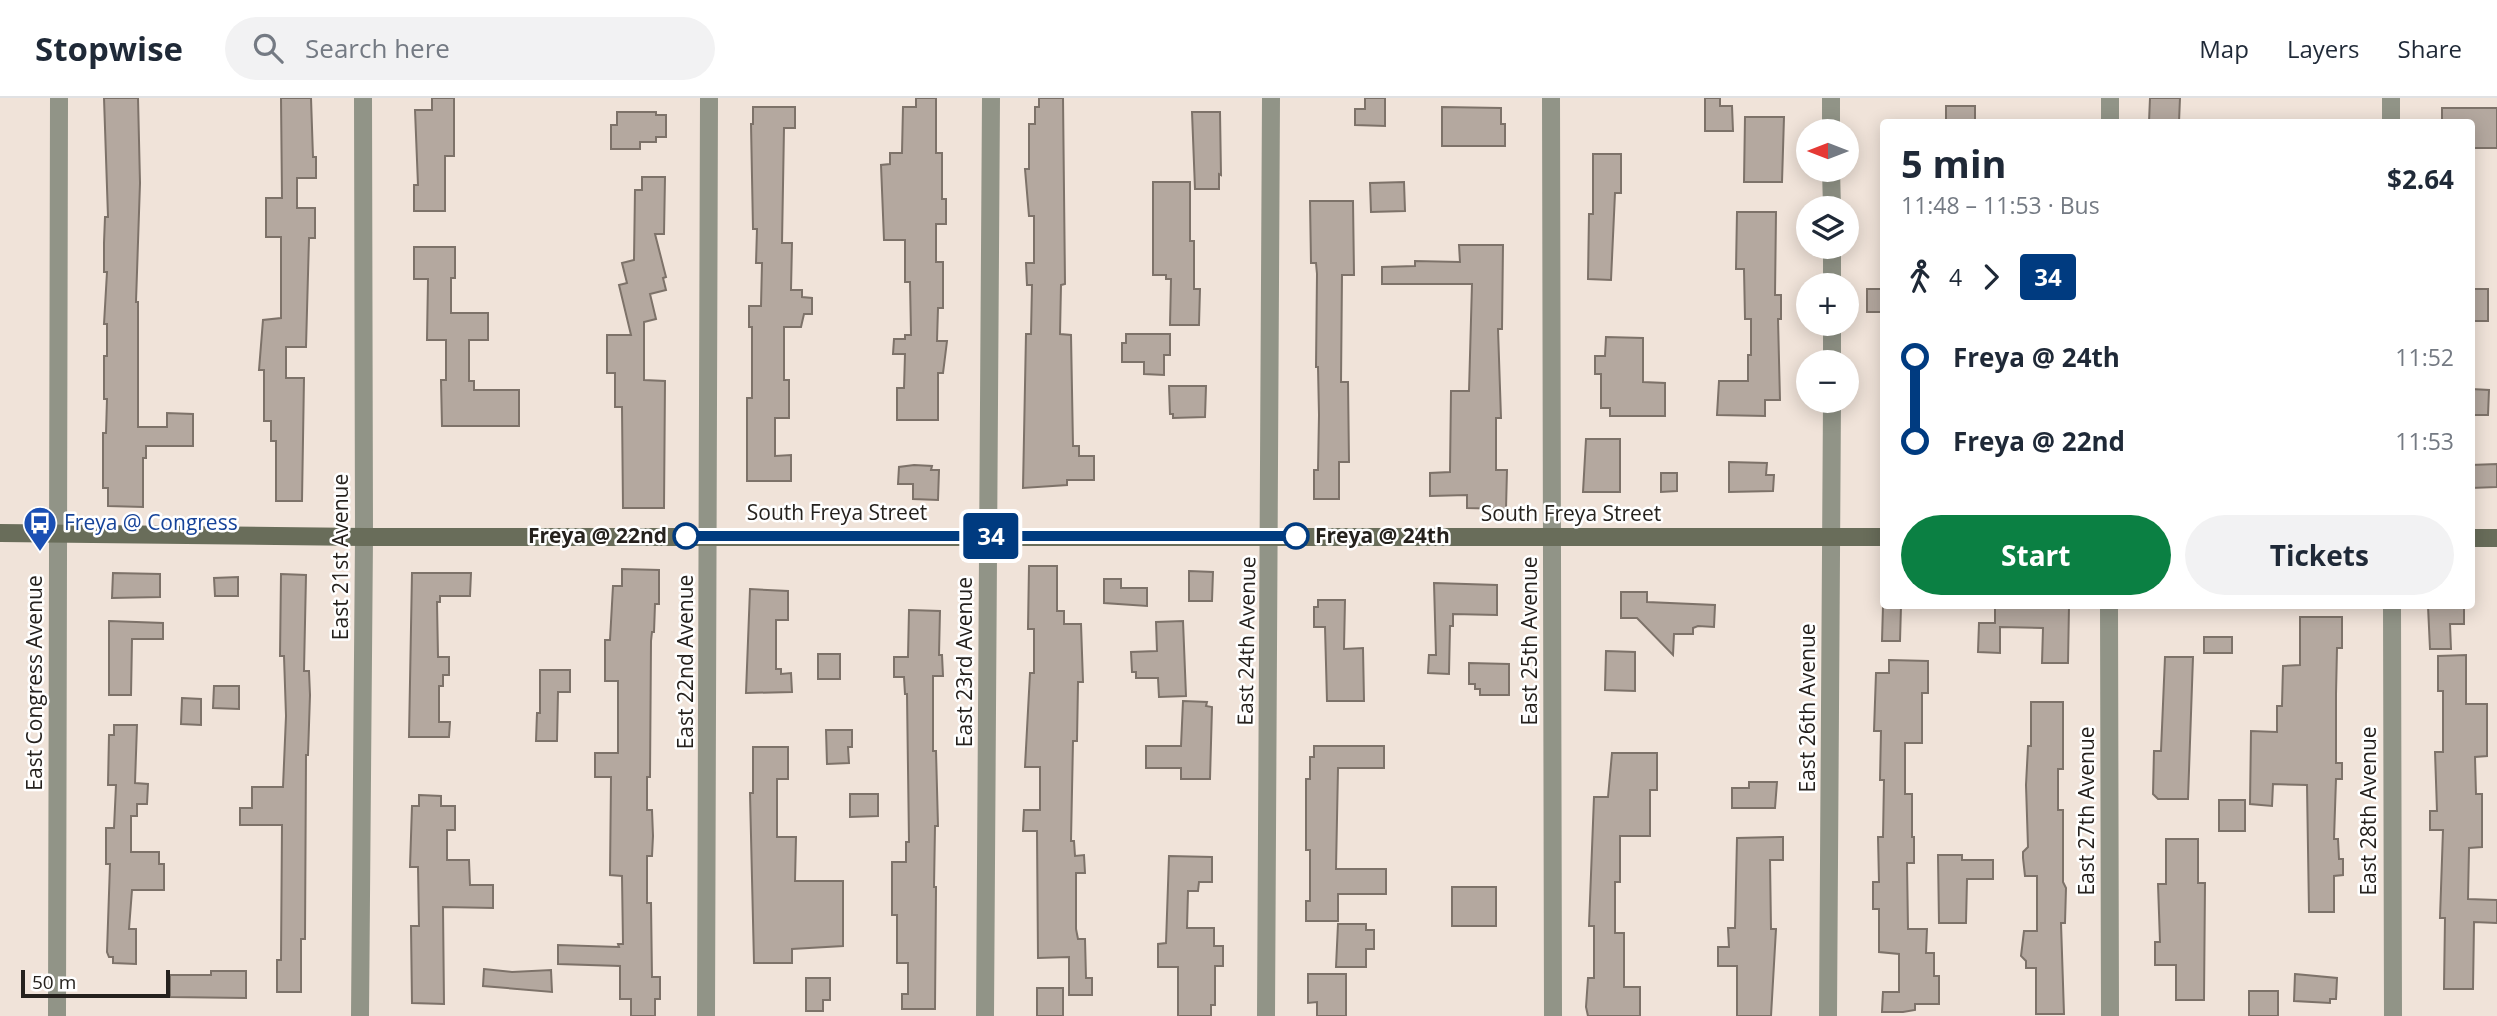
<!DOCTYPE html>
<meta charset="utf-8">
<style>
:root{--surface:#fff;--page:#f2f2f3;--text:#1f2937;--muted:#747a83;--line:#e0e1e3;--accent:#0b8043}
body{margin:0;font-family:"Open Sans",sans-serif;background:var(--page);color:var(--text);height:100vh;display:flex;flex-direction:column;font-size:26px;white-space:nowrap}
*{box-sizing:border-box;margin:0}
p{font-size:23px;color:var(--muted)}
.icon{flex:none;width:38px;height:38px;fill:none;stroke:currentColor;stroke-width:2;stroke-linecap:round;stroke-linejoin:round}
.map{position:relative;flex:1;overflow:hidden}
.details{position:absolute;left:1880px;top:21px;width:595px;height:490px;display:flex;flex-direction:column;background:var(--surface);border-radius:7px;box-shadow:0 4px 18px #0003}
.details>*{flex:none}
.badge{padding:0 14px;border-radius:5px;font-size:24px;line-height:46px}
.needle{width:46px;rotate:270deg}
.controls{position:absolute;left:1796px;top:21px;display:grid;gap:14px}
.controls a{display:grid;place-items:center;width:63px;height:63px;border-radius:50%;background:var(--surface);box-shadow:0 4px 18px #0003;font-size:35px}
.scale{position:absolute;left:21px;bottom:18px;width:149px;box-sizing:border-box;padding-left:7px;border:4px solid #25211d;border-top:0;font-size:19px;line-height:24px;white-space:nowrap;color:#25211d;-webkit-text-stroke:5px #fff;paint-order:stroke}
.map>.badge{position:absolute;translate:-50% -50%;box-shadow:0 0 0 4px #fff}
.legs{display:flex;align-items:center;gap:10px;height:77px;padding:0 21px;font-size:23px}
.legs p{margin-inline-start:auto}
.headline{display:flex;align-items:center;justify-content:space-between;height:119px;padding:0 21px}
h1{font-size:38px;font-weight:700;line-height:52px}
.action{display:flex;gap:14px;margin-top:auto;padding:14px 21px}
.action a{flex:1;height:80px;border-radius:42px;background:var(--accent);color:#fff;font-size:28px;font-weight:700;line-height:80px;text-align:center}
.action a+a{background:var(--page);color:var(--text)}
ul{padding:0 21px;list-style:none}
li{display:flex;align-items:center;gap:24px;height:84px;font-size:26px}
li i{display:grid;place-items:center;width:10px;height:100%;margin:0 9px;background:currentColor}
li i::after{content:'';width:18px;height:18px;margin:-9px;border:5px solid;border-radius:50%;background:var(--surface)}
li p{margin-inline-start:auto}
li:first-child i{background:linear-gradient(#0000 50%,currentColor 0)}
li:last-child i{background:linear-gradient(currentColor 50%,#0000 0)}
header{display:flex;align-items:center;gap:42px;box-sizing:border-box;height:98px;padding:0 35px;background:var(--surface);border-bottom:2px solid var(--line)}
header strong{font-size:33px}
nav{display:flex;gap:38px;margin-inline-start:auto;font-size:24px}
.search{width:490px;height:63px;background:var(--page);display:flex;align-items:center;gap:18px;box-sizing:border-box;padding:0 24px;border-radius:38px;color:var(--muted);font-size:26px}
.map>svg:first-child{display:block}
.building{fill:#b4a89f;stroke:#7d7269;stroke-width:2}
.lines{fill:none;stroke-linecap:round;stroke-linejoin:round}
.minor{stroke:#919487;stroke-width:18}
.secondary{stroke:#696d5a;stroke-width:18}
.line-1-casing{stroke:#fff;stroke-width:16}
.line-1{stroke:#003b80;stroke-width:10}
.stop-1-dot{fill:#fff;stroke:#003b80;stroke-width:3.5}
.labels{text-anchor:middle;stroke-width:5;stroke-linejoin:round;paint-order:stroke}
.street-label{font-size:21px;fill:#25211d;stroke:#fff}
.transit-label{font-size:21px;fill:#164399;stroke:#fff;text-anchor:start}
.stop-label{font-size:21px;font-weight:bold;fill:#25211d;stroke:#fff;text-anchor:end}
</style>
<header>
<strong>Stopwise</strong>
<div class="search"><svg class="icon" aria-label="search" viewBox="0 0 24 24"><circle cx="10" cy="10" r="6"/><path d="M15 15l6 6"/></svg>Search here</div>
<nav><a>Map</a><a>Layers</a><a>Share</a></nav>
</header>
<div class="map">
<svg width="2497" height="918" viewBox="0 0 2497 918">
<rect width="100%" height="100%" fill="#f0e3d9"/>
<g class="building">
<path d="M104 0H138L140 85 136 204H138V329H167V315L193 316V348H146V360H143V409L108 408V390H103V335H106L107 301H104V258H107V226H104L107 174H104V145L105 119H108Z"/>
<path d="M281 0H311L313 59H316V80H297V110H315V140H309L306 249H286V280H304L302 403H276V343H271V323H264V272H259L263 222 281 220V139H266V100H282Z"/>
<path d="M432 0H454V58H445V113H414V87H418L415 12H432Z"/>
<path d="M916 0H936V55H942V101H946V126H936V164H943V210H938L937 243H947L943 275H938V322H897V290H904L905 256H893L894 241H905V237H911L910 184H905V142H884L881 67 890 66V55H902L903 9H916Z"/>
<path d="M1039 0H1063L1065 186 1061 187 1060 236 1071 237 1073 348H1079V358H1094V382H1067V387L1023 390 1026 236H1031L1032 187H1027L1026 165H1034V118H1029L1025 71H1029V26H1035V9H1039Z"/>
<path d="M1365 0H1385V28L1355 27V11H1365Z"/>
<path d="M1705 0H1720V8H1732L1733 33H1705Z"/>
<path d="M2150 0H2180L2179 24H2149Z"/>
<rect x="1946" y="8" width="29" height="16"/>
<path d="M753 9H795V30H784L782 145H792L791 192H802V199L812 200V216H804L801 229H784V282H789V320H775V358L791 357V383H747V300H752V229H749V208H761L762 165H756L757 131H753L751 26H753Z"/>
<path d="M1442 9 1501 10V26H1505V48H1442Z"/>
<path d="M2442 10H2497V50H2471V24H2442Z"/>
<path d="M617 14H656V17H666V39H656V44H640V51H611V27H617Z"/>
<path d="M1192 14H1220L1221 77 1219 76V91H1195Z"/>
<path d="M1745 19H1784L1782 84H1744Z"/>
<path d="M1593 56H1621V95H1615L1611 182 1588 181 1589 116H1593Z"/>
<path d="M642 79H665L664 136H655L666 179 663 180 666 192 650 196 656 221 644 224V282L665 283 664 410H623L622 309H615V275H607V237H631L619 187 627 185 622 165 634 162 635 92H642Z"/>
<path d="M1153 84H1190V143H1194V191H1200L1199 227H1170L1171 181H1166V177H1153Z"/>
<path d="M1404 84 1405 113 1371 114 1370 85Z"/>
<path d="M1310 103H1353L1354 177H1342L1341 284H1348L1349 364H1339V401H1314V372H1318L1319 317 1318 269H1316L1317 176 1316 165H1311Z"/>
<path d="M1737 114H1776L1775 197H1781V221H1778L1780 302H1765V318L1717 317 1719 283H1748V257H1751V221H1745L1744 171H1736Z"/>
<path d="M1459 147H1503L1502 231H1498L1501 320H1496V372H1507L1506 411 1467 410V397L1430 398V375L1450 374 1451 293H1469L1472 186H1382V169L1415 168V163L1460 164Z"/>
<path d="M414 149H455V180H451V215H488V242H469V283H474V292H519V328H442L441 282H446V242H427L428 181H414Z"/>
<rect x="1867" y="191" width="16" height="23"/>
<rect x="2471" y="191" width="17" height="32"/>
<path d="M1126 236H1170V257H1164V277L1144 276V264H1122V245H1126Z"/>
<path d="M1606 239 1643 240V284L1665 285V318H1610V310H1601V276H1595V258H1605Z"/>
<path d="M1169 288H1206L1205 319 1173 320V316H1170Z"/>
<path d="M2471 291 2489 292 2488 317H2471Z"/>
<path d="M1586 341H1620V394H1583Z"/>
<path d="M1729 364 1767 365 1766 377H1774L1773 393 1729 394Z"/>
<path d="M2497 366V389L2471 390V367Z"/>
<path d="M914 367 932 368 931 372H939L938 402 913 401V386H898L899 369Z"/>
<path d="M1661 375H1677V393L1661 394Z"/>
<path d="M1029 468H1057V513H1064V526H1081L1083 584H1078L1077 643H1073L1071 743H1074L1075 758 1084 757 1085 775H1076V831L1078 841H1085L1086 880H1092V897H1069V859L1038 860 1037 733H1023L1024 712H1040V669H1025L1030 575H1034V531H1028Z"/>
<path d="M622 471 659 472V506H655L654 534H652L651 543 650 679H647V712H652L653 738 652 758H647V805H651L652 879H660V901H655V918H631V901H620V868L558 866V847L619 849 618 846H623L622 778 610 777 611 679H595V655H618V583H605V542H610L613 488H622Z"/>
<path d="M1189 473 1213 474 1212 503H1189Z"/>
<path d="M113 475 160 476V499L112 500Z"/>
<path d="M412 475H471L470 498H440V504H437L438 559H449V577H443V588H439V624H450L449 639H409Z"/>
<path d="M281 476 306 477 304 573H309L310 597 308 657H306L305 841H301V894H277V862H281L282 727H240V710H252V689H283L286 618 284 558H280Z"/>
<path d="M238 479V498H215L214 480Z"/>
<path d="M1104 481H1121V490H1147V508L1104 505Z"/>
<path d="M1434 485 1497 487V517L1453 516V528H1450L1449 576 1428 575 1429 557H1436Z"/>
<path d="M750 491 788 493V522H776V571H781V576L791 575 792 594 746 595Z"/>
<path d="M1621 494H1647V504L1715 507 1714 529 1698 528 1693 530V536H1674L1673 557 1637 520H1621Z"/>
<path d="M1318 502H1345L1344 551 1363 550 1364 603H1327L1325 529H1314V509H1318Z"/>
<path d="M1883 508H1901L1900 543H1882Z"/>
<path d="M1995 508H2069L2068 565H2042L2043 530 2000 529V555L1978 554 1979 525H1995Z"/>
<path d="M2428 508H2464V526H2450L2451 551H2430Z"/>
<path d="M909 512 940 513 939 557H942L943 578H933V653H936L938 728H935L934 789H936L935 911H902V896H908V865H897V817H892V764H906V744H909L907 596H905L904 579H894V559H908Z"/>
<path d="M2300 519H2342V550H2337L2336 596V665H2342V681H2336L2334 741H2338L2339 761H2343V777L2334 778V814H2309L2307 687 2273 686 2272 708 2250 706 2251 633 2277 634V608H2282L2283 568 2300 567Z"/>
<path d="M109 523 163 525V541H132L131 597H109Z"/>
<path d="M1183 523 1186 598 1159 599 1158 580H1136V574H1132L1131 554 1157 553 1156 524Z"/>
<rect x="2204" y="539" width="28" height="16"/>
<path d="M1606 553 1635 554V593L1605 592Z"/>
<rect x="818" y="556" width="22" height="25"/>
<path d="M2466 557V606H2487V658L2475 659 2476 696H2482V749L2469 750 2468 801 2497 802V825L2474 824 2473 891H2444L2445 820H2440L2443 732H2430V713H2437L2435 654H2443V593H2438V558Z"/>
<path d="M2165 559H2193L2188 701H2158L2153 696 2154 653H2161Z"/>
<path d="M1889 562 1928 563V595H1922V645H1905V696H1912V739H1914V765H1907L1908 831H1927L1926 855H1934V878H1939V906H1915V912L1903 914H1882L1883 894H1899V856L1879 854V811H1873V784H1879L1878 739H1883L1884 682H1880L1881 633H1874L1876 575H1889Z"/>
<path d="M1469 565 1509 566V597H1480V591H1475V586H1469Z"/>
<path d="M540 572H570V594H558L557 643H536L537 615H540Z"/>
<path d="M214 588H239V611L213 610Z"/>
<path d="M182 600 201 601V627L181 626Z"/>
<path d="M1183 603 1207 604 1206 608 1212 609 1210 681H1181V670H1146V648H1181Z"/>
<path d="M2031 604H2063V671H2058V712H2063V784L2066 790 2065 825H2061L2064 916H2036V870H2026V863L2021 858 2024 833H2037V778H2025L2023 760V754L2028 749 2026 687 2028 648H2031Z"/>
<path d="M114 627H137L135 685 148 686 147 706H137V718H131V754H159V766H164V792H132L129 831H136V866L113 865V859H109L107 854 110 766H106V730H114L116 687H108L109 637H114Z"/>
<path d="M826 632H852V649H848L849 665 827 666Z"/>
<path d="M1314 648H1384V670H1338L1336 771H1386V796H1338V823H1306V803H1310V752H1306V681H1310V659H1314Z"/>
<path d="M753 649H788V681H777V739H796L795 783H843V848L792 851V865H754L750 695H753Z"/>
<path d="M1612 655H1657V692H1650V738H1620V784H1615V835H1624V889H1640V918H1588L1586 909 1588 880H1594V828H1589L1594 699H1608Z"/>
<path d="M1749 684H1777L1775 710H1732V690H1749Z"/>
<path d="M850 696H878V718L850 719Z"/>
<path d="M419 697 441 698V708H455V732H447V762H469L470 787H493V810L443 809 444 906 412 905 411 828H419L418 769H410L412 708H419Z"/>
<rect x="2219" y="702" width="26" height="31"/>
<path d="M1783 739V762H1770L1771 831H1776L1771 918H1737V868H1718V849H1729L1728 830H1735L1737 740Z"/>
<path d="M2166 741H2198V785H2205L2204 902H2176V867H2155V844H2160L2158 786H2166Z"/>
<path d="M1938 757H1962V762H1993V781H1967L1966 825H1939Z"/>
<path d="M1169 758 1212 759V784H1199L1198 793H1188L1187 830H1214V848H1223V868H1215V907H1211V918H1178V869H1158V846L1166 845Z"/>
<rect x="1452" y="789" width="44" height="39"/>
<path d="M1338 826H1366V832H1374V851H1366V869H1336Z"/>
<path d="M484 871 512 874 551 872 552 894 483 888Z"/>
<path d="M211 873H246V900L170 899V877H211Z"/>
<path d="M1308 876H1346V918H1317V904L1308 905Z"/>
<path d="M2295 876 2337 880 2336 901H2330V905L2294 903Z"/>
<path d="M806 880H830V902H823V913H806Z"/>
<rect x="1037" y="890" width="26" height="28"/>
<rect x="2249" y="893" width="29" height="25"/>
</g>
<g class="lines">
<g class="minor">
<path d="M1551 0 1553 918"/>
<path d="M1831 0V33"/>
<path d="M2391 0V24"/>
<path d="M2110 24V0"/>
<path d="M1831 72 1832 110"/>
<path d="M1832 149V187"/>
<path d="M1832 226V264"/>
<path d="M2109 508 2110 918"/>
<path d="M2392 508 2393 918"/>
<path d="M57 918 59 0"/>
<path d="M360 918 364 439 363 0"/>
<path d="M706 918 709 0"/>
<path d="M985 918 991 0"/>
<path d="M1266 918 1271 0"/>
<path d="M1828 918 1832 303"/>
</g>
<g class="secondary">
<path d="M0 435 364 439H1883"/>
<path d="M2471 440H2497"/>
</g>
</g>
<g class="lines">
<defs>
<path id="line-1" d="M686 438H1296"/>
</defs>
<use href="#line-1" class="line-1-casing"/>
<use href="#line-1" class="line-1"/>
</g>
<defs>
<symbol id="bus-pin" viewBox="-11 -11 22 30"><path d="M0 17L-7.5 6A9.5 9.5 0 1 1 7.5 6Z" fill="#1a4fb4" stroke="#fff"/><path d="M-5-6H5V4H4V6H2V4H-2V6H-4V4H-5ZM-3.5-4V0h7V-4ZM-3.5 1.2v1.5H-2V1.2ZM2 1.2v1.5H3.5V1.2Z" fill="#fff"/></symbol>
</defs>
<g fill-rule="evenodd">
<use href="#bus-pin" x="21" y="406" width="38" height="52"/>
</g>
<g class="stop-1-dot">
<circle cx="686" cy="438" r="12"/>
<circle cx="1296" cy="438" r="12"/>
</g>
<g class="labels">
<g class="street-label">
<text x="837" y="422">South Freya Street</text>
<text x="1571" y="423">South Freya Street</text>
<text transform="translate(341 459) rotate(-90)" y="7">East 21st Avenue</text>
<text transform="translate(1247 543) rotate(-89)" y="7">East 24th Avenue</text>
<text transform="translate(1530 543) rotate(-90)" y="7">East 25th Avenue</text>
<text transform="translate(686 564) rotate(-90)" y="7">East 22nd Avenue</text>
<text transform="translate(965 564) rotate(-90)" y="7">East 23rd Avenue</text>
<text transform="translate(35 585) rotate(-90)" y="7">East Congress Avenue</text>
<text transform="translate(1808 610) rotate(-90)" y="7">East 26th Avenue</text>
<text transform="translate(2087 713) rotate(-90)" y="7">East 27th Avenue</text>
<text transform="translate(2369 713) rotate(-90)" y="7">East 28th Avenue</text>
</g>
<g class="transit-label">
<text x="64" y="432">Freya @ Congress</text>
</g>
<g class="stop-label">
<text x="667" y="445">Freya @ 22nd</text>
<text x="1315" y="445" text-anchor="start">Freya @ 24th</text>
</g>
</g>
</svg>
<div class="controls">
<a><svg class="needle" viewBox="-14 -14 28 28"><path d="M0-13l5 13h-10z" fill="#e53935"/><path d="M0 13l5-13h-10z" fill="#747a83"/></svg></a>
<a><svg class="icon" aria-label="layers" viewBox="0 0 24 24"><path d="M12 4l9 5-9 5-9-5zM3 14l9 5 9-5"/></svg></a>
<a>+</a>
<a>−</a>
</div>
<div class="scale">50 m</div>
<b class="badge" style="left:991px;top:438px;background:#003b80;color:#fff">34</b>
<section class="details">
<div class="headline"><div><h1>5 min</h1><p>11:48 – 11:53 · Bus</p></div><b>$2.64</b></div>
<div class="legs"><svg class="icon" aria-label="walk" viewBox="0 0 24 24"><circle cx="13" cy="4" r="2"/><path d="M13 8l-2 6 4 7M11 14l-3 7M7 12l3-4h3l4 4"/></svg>4<svg class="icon" aria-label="forward" viewBox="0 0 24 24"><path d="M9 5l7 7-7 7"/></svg><b class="badge" style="background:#003b80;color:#fff">34</b></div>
<ul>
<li><i style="color:#003b80"></i><b>Freya @ 24th</b><p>11:52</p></li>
<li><i style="color:#003b80"></i><b>Freya @ 22nd</b><p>11:53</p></li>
</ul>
<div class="action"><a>Start</a><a>Tickets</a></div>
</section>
</div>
